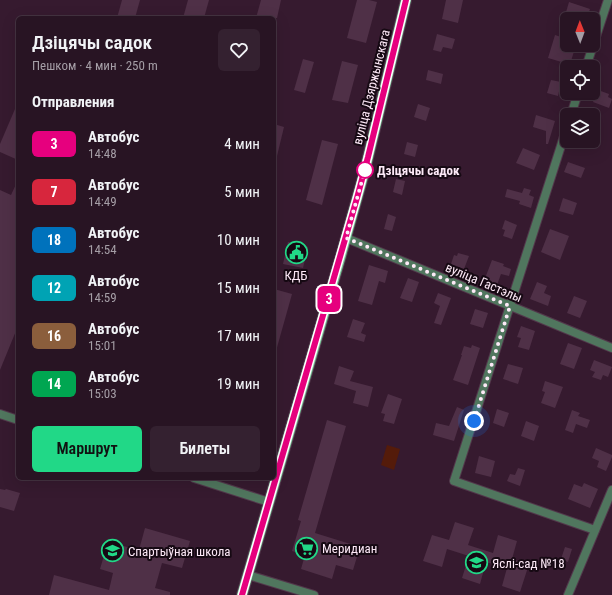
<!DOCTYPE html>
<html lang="ru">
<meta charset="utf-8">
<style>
:root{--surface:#281423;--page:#342130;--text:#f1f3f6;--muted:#a59ea6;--line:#443341;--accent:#21d887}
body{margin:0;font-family:"Roboto Condensed",sans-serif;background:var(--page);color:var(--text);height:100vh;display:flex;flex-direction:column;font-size:15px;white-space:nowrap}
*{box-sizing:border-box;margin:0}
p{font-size:13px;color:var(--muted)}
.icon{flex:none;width:22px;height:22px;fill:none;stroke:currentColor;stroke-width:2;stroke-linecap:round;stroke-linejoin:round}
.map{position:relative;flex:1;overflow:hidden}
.side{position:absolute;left:16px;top:16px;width:260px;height:464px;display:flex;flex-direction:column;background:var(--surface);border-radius:6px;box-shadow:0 4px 16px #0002,0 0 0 1px var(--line)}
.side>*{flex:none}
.badge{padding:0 8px;border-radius:6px;font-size:14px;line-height:26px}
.needle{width:26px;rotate:359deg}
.tools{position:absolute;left:560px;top:12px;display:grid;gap:8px}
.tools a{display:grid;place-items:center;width:40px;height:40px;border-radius:6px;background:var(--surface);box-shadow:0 4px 16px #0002,0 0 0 1px var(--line);font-size:20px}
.you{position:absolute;width:20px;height:20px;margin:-10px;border:3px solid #fff;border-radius:50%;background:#1a73e8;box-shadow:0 0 0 6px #1a73e833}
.map>.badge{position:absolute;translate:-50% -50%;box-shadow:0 0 0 2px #fff}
h2{padding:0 16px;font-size:15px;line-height:36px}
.round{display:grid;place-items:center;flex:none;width:42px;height:42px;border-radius:6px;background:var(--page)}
.overview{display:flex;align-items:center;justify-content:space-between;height:68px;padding:0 16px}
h1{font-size:19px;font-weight:600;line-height:30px}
.primary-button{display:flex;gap:8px;margin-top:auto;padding:8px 16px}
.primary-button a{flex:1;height:46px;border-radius:6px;background:var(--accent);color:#111;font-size:16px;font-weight:600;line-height:46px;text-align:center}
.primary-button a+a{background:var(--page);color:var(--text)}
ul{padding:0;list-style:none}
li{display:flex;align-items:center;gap:12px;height:48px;padding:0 16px}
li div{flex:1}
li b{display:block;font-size:15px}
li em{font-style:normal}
li .badge{min-width:44px;font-weight:700;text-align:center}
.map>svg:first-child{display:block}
.green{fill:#541b0a}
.building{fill:#4f3047}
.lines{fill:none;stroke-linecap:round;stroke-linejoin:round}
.street-casing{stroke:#52374b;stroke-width:10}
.primary-casing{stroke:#52374b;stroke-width:12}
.street{stroke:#50765e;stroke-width:8}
.primary{stroke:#75c797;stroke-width:10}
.line-casing{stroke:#fff;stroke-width:9}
.line{stroke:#e6007e;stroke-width:6}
.walk{stroke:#fde9f7;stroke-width:4;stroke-dasharray:0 7.2}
.stop-dot{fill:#fff;stroke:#e6007e;stroke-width:2}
.labels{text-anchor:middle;stroke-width:4;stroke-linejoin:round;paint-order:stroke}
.street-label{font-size:13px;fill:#fde9f7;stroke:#160913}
.stop-label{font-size:13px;font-weight:bold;fill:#fde9f7;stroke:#160913;text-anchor:start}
.poi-label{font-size:13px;fill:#fde9f7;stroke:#160913;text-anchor:start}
</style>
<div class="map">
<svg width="612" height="595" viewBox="0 0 612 595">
<rect width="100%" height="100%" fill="#361a2f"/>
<path class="green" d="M387 445 400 449 394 470 381 465Z"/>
<g class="building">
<path d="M122 0H140L135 18H117Z"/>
<path d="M188 0H209L204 18H183Z"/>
<path d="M261 0H281L277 18H256Z"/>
<path d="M357 0H369L377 2 366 43 347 38Z"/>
<path d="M446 0H463L458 23 442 19Z"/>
<path d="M569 2 590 9 586 19H564Z"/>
<path d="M437 34 455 39 452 49 443 47 441 52 433 50Z"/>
<path d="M555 35 567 39V45H576L571 61 566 59 565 63 548 58Z"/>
<path d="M303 59 314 62 305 93 294 90Z"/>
<path d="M342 61 358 65 348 103 332 100Z"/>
<path d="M428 70 443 74 441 84 426 80Z"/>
<path d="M551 80 561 82 558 96 547 93Z"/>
<path d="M598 90 609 94 608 97 612 99 609 108 593 102Z"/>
<path d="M18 102V160L0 152V144Z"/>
<path d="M418 104 430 108 426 121 414 117Z"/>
<path d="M536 115 555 121 548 144H546V131L533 127Z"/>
<path d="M274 124 284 127 277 156H274Z"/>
<path d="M322 140 338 144 322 205 306 200Z"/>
<path d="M407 142 418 145 415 157 404 154Z"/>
<path d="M523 148 540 155 534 170 516 163Z"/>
<path d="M568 162 585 168 581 178 564 172Z"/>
<path d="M396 179 405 181 402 195 393 192Z"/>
<path d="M18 180V326L0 370V190L11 195Z"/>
<path d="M524 188 531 190 529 195 534 197 531 208 519 204 520 201 505 197 507 189 522 193Z"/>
<path d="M563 198 577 203 573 215 559 211Z"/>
<path d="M388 214 396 217 392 231 384 229Z"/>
<path d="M505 220 517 225 512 239 503 236 505 230 502 229Z"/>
<path d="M550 229 569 236 560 260 541 252Z"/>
<path d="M288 242 308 247 303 268 283 264Z"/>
<path d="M458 253 469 256 464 269 451 264 454 255 457 256Z"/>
<path d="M492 260 504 264 503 266 511 269 509 276 501 274 497 285 484 281Z"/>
<path d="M369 265 388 271 385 283 379 281 372 305 358 301Z"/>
<path d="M408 278 419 282 412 302 400 298Z"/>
<path d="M537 282 547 286 544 293 551 296 548 306 530 299Z"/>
<path d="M274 289 292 294 276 351 274 350Z"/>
<path d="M438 293 451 298 441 325 434 323 440 306 434 303Z"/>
<path d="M574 296 587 301 580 318 567 313Z"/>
<path d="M475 309 488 313 483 328 470 324Z"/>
<path d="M353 319 365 323 361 333 366 335 364 342 347 337Z"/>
<path d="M521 326 535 331 529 350 518 347 521 338 517 337Z"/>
<path d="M568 343 582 348 574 369 560 364Z"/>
<path d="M472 345 480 348 468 385 453 380 462 355H461L464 346 471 348Z"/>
<path d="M594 360 612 367 608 377 603 375 601 380 592 377 595 372 590 370Z"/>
<path d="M508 364 523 368 518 384 503 379Z"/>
<path d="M339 366 354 371 350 381 373 387 368 407 353 403 356 391 334 384Z"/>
<path d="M545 381 563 387 555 408 541 403 545 392 542 391Z"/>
<path d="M388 394 402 399 394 424 383 421 385 414 381 413Z"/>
<path d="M457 407 464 410 454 441 433 435 436 423 449 426Z"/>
<path d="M497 409 509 413 504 427 493 423Z"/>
<path d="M572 410 580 413 578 416 590 420 587 428 576 424 573 433 565 430Z"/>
<path d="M327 420 346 426 315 533 360 547 353 570 336 565 332 579 301 569 305 555 292 551 301 521 298 520Z"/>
<path d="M526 421 539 426 534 441 521 436Z"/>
<path d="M596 448 612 455V457L606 471 597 467 599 461 592 458Z"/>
<path d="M479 456 495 461 491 477 475 473Z"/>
<path d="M518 468 525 470 520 486 507 481 510 474 515 475Z"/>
<path d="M584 483 598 489 590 508 568 499 574 484 582 487Z"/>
<path d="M0 489 5 490 6 489 20 493 14 511 0 507Z"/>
<path d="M455 522 474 528 468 545 493 553 498 535 517 541 512 559 529 564 520 592 502 586 507 568 486 562 480 584 462 578 469 556 447 549 442 567 423 561 432 535 449 540Z"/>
<path d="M145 528 190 541 182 568 162 563 155 588 170 592V595H49L54 575 109 590 113 573 100 569 108 542 139 550Z"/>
<path d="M565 547 572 549 568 562 561 559Z"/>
</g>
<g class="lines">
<defs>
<g id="street">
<path d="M586 67 608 0"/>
<path d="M571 115 578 93"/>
<path d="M567 127 454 481 595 530"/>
<path d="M346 238 612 348"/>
<path d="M0 414 18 420"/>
<path d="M194 478 269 502"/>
<path d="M248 575 314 595"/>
<path d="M568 595 612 490"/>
</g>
<path id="primary" d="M242 595 340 259 365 170 406 0"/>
</defs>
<use href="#street" class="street-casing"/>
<use href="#primary" class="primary-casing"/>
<use href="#street" class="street"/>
<use href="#primary" class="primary"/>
</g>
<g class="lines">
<defs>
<path id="line" d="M242 595 357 198 368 157 406 0"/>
</defs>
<use href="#line" class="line-casing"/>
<use href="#line" class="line"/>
<path class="walk" d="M365 170 346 238 510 306 474 421"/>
</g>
<defs>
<symbol id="civic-ring" viewBox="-11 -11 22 22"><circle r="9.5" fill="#160913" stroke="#21d887" stroke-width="1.5"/><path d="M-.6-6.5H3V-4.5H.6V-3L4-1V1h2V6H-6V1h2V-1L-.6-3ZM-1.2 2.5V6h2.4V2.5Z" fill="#21d887"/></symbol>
<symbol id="supermarket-ring" viewBox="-11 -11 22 22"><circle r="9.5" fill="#160913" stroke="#21d887" stroke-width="1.5"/><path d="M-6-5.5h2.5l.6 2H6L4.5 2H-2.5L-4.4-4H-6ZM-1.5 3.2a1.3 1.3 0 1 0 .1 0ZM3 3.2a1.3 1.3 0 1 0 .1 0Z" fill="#21d887"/></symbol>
<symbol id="school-ring" viewBox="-11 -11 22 22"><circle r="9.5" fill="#160913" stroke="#21d887" stroke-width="1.5"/><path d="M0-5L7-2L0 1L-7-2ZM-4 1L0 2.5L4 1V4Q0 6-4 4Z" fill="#21d887"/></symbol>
</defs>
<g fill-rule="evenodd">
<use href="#civic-ring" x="284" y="240" width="25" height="25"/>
<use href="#supermarket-ring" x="294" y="536" width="25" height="25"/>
<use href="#school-ring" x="100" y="538" width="25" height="25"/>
<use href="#school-ring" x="464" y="550" width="25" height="25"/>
</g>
<circle class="stop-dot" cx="365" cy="170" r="8"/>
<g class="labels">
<g class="street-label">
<text transform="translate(371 87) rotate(-76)" y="5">вуліца Дзяржынскага</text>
<text transform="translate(484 282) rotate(23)" y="5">вуліца Гастэлы</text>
</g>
<g class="stop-label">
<text x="377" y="175">Дзіцячы садок</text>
</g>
<g class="poi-label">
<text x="296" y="280" text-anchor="middle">КДБ</text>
<text x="322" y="553">Меридиан</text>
<text x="128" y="556">Спартыўная школа</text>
<text x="492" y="568">Яслі-сад №18</text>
</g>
</g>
</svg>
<div class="tools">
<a><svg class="needle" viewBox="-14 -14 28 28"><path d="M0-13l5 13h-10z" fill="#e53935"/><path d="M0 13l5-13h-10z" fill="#a59ea6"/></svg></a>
<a><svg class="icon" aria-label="locate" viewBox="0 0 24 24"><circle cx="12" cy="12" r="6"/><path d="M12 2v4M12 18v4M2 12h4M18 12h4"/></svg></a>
<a><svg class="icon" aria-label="layers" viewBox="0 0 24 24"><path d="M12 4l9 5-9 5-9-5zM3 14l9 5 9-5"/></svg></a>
</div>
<div class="you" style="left:474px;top:421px"></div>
<b class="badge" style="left:329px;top:299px;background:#e6007e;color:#fff">3</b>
<section class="side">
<div class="overview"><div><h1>Дзіцячы садок</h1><p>Пешком · 4 мин · 250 m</p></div><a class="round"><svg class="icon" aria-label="heart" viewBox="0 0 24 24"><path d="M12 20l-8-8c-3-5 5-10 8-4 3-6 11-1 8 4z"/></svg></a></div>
<h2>Отправления</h2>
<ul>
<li><span class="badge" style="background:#e6007e;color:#fff">3</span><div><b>Автобус</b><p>14:48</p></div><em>4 мин</em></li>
<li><span class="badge" style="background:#d7263d;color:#fff">7</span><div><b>Автобус</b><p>14:49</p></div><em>5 мин</em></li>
<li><span class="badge" style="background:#0072bc;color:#fff">18</span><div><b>Автобус</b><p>14:54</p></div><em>10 мин</em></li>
<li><span class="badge" style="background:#00a3b4;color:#fff">12</span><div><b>Автобус</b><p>14:59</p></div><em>15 мин</em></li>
<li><span class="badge" style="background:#8b5e3c;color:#fff">16</span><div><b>Автобус</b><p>15:01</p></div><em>17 мин</em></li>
<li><span class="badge" style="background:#00a651;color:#fff">14</span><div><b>Автобус</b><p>15:03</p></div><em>19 мин</em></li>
</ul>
<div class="primary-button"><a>Маршрут</a><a>Билеты</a></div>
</section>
</div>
